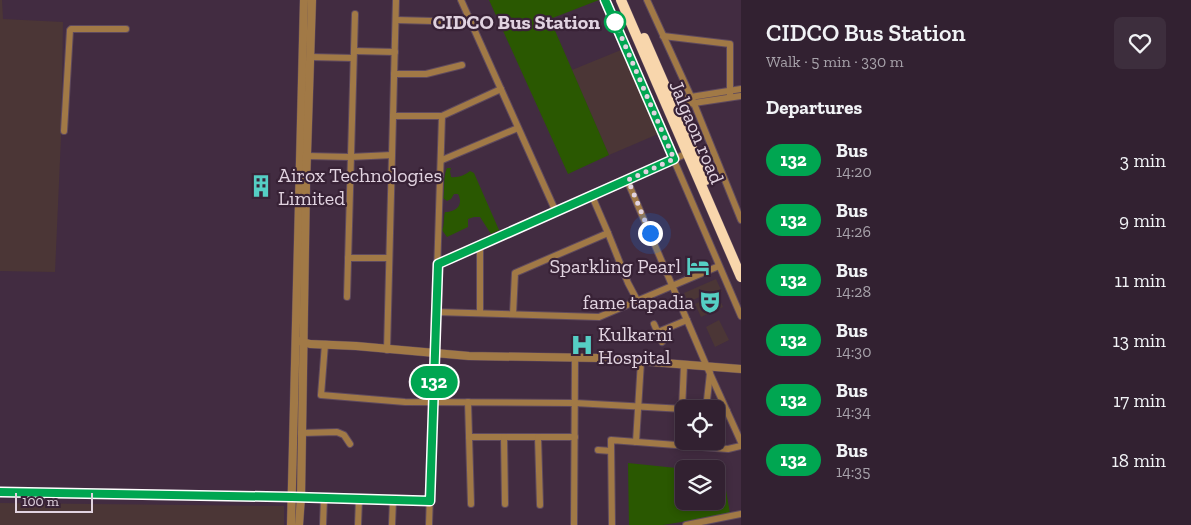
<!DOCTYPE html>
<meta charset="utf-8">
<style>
:root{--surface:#322131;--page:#3d2e3d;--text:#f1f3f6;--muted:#a8a3ab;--line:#4d3e4d}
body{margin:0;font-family:"Zilla Slab",serif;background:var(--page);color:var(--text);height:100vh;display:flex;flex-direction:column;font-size:19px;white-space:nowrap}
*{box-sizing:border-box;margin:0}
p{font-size:16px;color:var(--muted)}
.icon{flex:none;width:28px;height:28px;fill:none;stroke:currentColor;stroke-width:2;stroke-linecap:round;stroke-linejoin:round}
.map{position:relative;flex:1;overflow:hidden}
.drawer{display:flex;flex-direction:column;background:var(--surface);width:450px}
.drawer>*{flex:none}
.badge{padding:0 10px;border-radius:16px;font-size:18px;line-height:32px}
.controls{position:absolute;left:675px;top:400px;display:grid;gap:10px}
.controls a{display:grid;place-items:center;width:50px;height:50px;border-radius:8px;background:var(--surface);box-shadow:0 2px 8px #0003,0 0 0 1px var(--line);font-size:25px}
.scale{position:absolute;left:15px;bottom:12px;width:78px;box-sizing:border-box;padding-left:5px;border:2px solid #e1d3e0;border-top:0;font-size:14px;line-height:18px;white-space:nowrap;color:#e1d3e0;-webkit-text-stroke:4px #382236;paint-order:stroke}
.you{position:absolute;width:25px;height:25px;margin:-12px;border:4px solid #fff;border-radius:50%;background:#1a73e8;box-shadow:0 0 0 8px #1a73e833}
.map>.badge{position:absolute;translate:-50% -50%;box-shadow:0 0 0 2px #fff}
h2{padding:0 25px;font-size:19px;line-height:45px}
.round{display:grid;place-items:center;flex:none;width:52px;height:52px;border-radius:8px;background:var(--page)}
.headline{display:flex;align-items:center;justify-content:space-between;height:85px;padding:0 25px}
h1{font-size:24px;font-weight:600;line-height:38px}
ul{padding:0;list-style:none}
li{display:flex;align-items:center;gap:15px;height:60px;padding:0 25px}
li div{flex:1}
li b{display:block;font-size:19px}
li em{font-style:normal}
li .badge{min-width:55px;font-weight:700;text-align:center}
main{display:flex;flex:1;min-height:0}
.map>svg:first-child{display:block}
.industrial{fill:#4b3636}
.green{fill:#2a5801}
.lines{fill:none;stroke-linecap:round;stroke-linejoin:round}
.minor-casing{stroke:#5f4a5e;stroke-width:8}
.tertiary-casing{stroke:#5f4a5e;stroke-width:9}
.trunk-casing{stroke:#5f4a5e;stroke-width:11}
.minor{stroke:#a17946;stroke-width:6}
.tertiary{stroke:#a17946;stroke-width:8}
.trunk{stroke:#f8d6ac;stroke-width:10}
.line-casing{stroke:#fff;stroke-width:11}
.line{stroke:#00a651;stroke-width:8}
.walk{stroke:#e1d3e0;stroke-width:5;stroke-dasharray:0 9}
.stop-dot{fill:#fff;stroke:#00a651;stroke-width:2.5}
.labels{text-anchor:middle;stroke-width:4.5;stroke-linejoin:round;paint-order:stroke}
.stop-label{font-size:20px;font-weight:bold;fill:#e1d3e0;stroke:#382236;text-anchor:end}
.street-label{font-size:20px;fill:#e1d3e0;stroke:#382236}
.poi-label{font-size:20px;fill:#e1d3e0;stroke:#382236;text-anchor:start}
</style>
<main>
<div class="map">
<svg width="741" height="525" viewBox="0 0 741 525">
<rect width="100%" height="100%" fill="#422c41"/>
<g class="industrial">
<path d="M0 0H2L3 19 63 22 61 137 55 272 0 271Z"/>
<path d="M621 50 658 134 609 155 572 70Z"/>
<path d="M716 279 722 292 717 293 716 290 688 302 684 293Z"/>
<path d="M717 294 723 307 701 317 695 304Z"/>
<path d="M719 320 729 340 715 347 706 327Z"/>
<path d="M0 503 284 506V525H0Z"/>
</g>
<g class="green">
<path d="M489 0H599L550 19 609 155 568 174Z"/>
<path d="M447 168H451L450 171 451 177C458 178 465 175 470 171L474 173 499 230 491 234 480 217H474L468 219V227L447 237 442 230C445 224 443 218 445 212 456 212 464 205 458 194H454L451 199 447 201 443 198C445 189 443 176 447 168Z"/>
<path d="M628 463 686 469H684V501H716V472H723L730 514 663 525H629Z"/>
</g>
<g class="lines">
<defs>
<g id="minor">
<path d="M461 0 556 212"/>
<path d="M605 0 741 316"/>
<path d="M647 0 693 101 741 220"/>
<path d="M396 20 471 22"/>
<path d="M663 36 730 44V97"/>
<path d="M354 51 395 52"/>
<path d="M310 57 353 58"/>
<path d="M394 74H426L462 65"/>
<path d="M672 100 741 89"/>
<path d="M674 106 741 96"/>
<path d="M393 116H442L501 89"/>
<path d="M64 131 70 30 71 29H126"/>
<path d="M307 156 350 157 392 155"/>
<path d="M442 160 518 128"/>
<path d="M627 180 707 367 741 442"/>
<path d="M592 196 608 233 628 283 637 300"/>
<path d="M480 246V313"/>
<path d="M348 258H389"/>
<path d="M438 264 690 152"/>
<path d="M347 297 355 14"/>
<path d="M436 312 599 317 719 266"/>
<path d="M513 314 515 273 608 233"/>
<path d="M654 324 662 342"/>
<path d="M658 332 687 320"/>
<path d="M325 344 321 395 405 402 575 403 684 409"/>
<path d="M387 350 396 0"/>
<path d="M468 402 471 504"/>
<path d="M682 409 684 365"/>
<path d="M706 409 710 373"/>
<path d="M716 411H727"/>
<path d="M301 433 337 432 344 435 350 444"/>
<path d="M469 437H575"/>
<path d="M504 437 505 504"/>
<path d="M538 437 540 505"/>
<path d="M636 442 641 361"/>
<path d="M598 450 611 451"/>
<path d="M301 497 430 501"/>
<path d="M323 525 324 498"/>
<path d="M358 525 359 499"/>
<path d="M392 525 393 500"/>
<path d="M429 525 442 116"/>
<path d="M574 525 575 358"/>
<path d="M612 525 611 440 728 449 741 446"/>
<path d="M686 525 741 514"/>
</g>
<g id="tertiary">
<path d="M299 341 310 344 356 346 469 356 600 358 741 369"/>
<path d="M0 492 296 497"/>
<path d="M291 525 304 0"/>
<path d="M299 525 301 497 306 185 312 0"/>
</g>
<g id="trunk">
<path d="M621 0 741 277"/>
<path d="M644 38 706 180"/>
</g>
</defs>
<use href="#minor" class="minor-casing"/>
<use href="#tertiary" class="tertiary-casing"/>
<use href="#trunk" class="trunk-casing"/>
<use href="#minor" class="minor"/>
<use href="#tertiary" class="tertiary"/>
<use href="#trunk" class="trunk"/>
</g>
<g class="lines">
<defs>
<path id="line" d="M0 492 292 497 430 501 438 264 674 159 605 0"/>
</defs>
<use href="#line" class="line-casing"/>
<use href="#line" class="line"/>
<path class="walk" d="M615 22 674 159 628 180 650 233"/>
</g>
<defs>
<symbol id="building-bare" viewBox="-9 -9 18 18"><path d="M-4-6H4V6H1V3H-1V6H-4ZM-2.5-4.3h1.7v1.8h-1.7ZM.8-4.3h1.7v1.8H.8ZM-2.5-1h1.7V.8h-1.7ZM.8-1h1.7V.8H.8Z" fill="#55cec4" stroke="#382236" stroke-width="2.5" paint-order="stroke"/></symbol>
<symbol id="hotel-bare" viewBox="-9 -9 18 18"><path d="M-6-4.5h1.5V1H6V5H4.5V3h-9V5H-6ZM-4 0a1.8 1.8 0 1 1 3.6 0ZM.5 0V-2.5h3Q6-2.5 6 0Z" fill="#55cec4" stroke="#382236" stroke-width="2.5" paint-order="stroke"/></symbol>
<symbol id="theatre-bare" viewBox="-9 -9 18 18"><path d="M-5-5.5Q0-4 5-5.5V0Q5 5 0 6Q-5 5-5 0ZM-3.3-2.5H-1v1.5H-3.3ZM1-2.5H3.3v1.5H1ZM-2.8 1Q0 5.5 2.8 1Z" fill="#55cec4" stroke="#382236" stroke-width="2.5" paint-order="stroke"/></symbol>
<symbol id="hospital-bare" viewBox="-9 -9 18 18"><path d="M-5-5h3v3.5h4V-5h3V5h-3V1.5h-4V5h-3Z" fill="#55cec4" stroke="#382236" stroke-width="2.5" paint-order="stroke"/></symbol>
</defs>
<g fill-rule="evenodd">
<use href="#building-bare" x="245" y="170" width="32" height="32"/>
<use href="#hotel-bare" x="682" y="250" width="32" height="32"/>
<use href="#theatre-bare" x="694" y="286" width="32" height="32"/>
<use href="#hospital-bare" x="566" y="329" width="32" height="32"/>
</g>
<circle class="stop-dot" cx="615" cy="22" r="10"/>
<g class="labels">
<g class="stop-label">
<text x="600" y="29">CIDCO Bus Station</text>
</g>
<g class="street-label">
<text transform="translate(697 132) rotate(67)" y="7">Jalgaon road</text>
</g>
<g class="poi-label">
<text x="278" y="182">Airox Technologies<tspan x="278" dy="23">Limited</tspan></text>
<text x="681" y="273" text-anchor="end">Sparkling Pearl</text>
<text x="694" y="309" text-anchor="end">fame tapadia</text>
<text x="598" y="341">Kulkarni<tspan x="598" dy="23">Hospital</tspan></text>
</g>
</g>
</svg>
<div class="controls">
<a><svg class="icon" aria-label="locate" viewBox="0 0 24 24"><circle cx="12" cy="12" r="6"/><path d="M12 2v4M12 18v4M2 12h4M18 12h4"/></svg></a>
<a><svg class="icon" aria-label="layers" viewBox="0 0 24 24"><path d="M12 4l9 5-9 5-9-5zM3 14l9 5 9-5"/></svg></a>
</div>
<div class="scale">100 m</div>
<div class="you" style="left:650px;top:233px"></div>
<b class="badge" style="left:434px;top:382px;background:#00a651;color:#fff">132</b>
</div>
<section class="drawer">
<div class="headline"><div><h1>CIDCO Bus Station</h1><p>Walk · 5 min · 330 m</p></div><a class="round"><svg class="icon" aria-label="heart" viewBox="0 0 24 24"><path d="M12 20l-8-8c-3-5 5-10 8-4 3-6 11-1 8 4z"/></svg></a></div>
<h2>Departures</h2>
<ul>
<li><span class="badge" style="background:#00a651;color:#fff">132</span><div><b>Bus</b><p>14:20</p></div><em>3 min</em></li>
<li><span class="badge" style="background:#00a651;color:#fff">132</span><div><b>Bus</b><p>14:26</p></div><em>9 min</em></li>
<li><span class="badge" style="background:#00a651;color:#fff">132</span><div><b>Bus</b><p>14:28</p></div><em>11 min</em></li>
<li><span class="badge" style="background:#00a651;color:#fff">132</span><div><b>Bus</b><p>14:30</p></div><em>13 min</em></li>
<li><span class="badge" style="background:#00a651;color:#fff">132</span><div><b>Bus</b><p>14:34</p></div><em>17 min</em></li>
<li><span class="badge" style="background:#00a651;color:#fff">132</span><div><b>Bus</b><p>14:35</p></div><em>18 min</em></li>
</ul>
</section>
</main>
